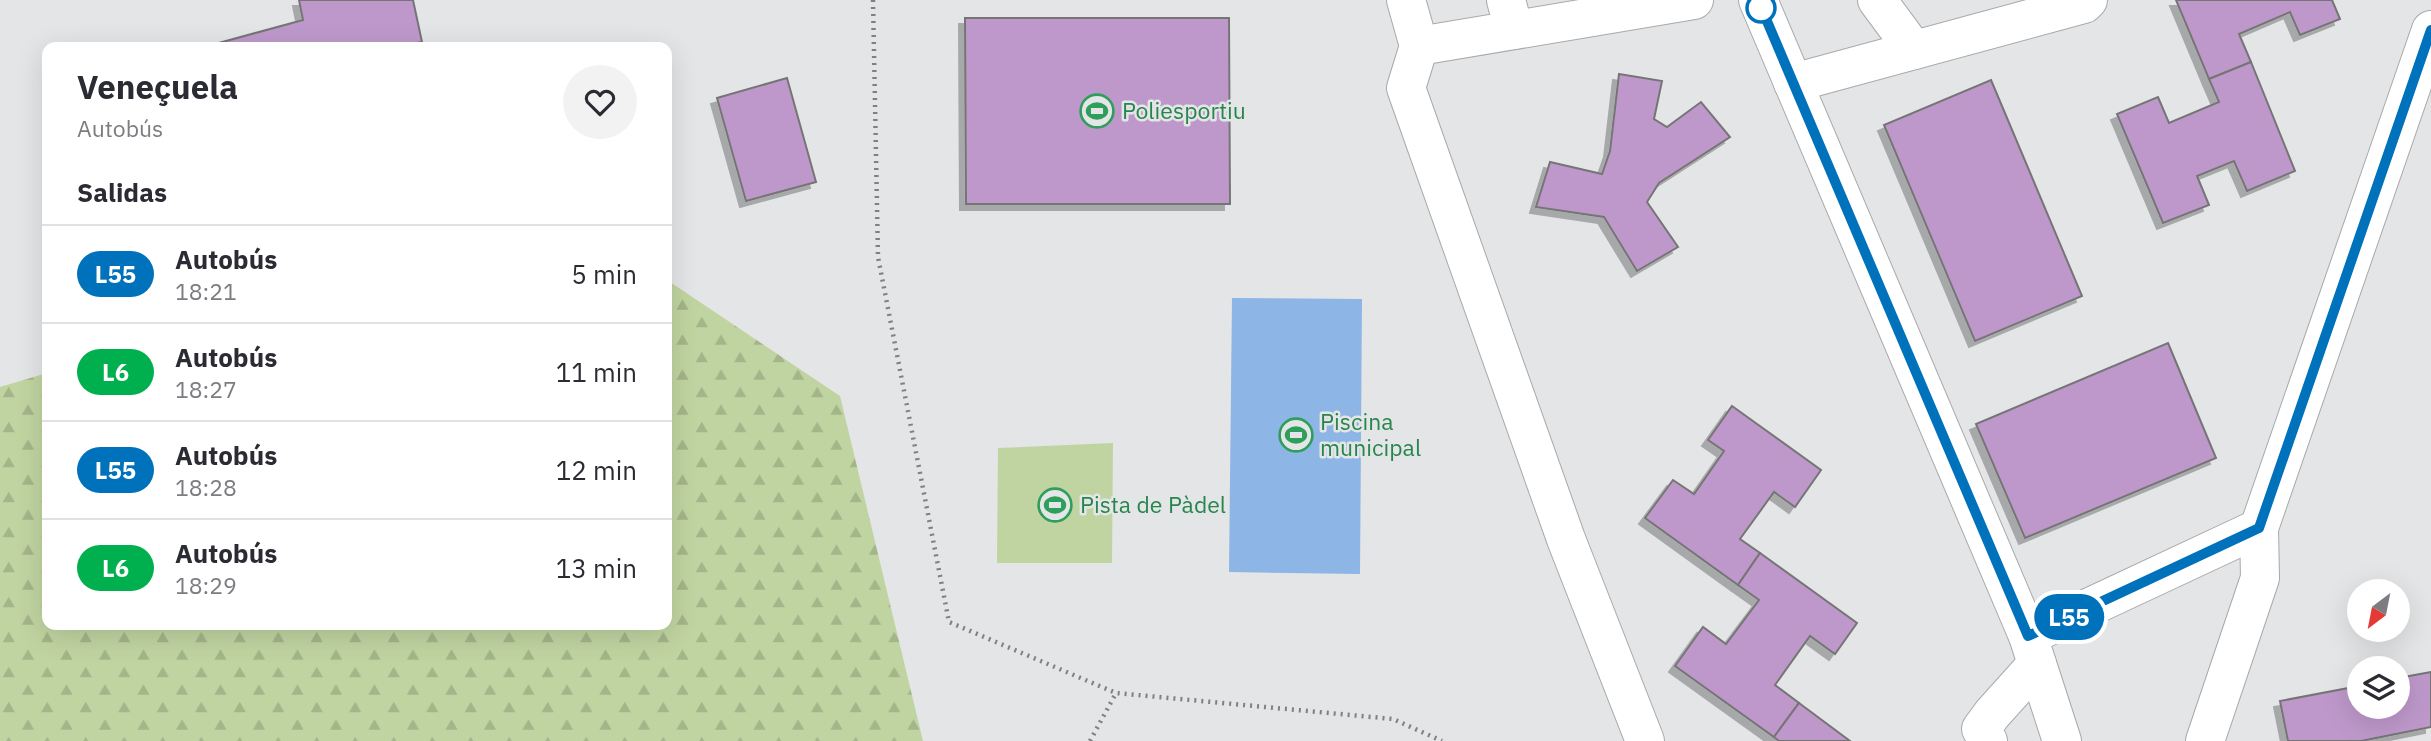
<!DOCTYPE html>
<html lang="es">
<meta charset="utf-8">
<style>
:root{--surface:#fff;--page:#f2f2f3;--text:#2b2b33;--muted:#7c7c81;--line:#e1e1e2}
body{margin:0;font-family:"IBM Plex Sans",sans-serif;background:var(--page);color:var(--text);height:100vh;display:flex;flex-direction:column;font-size:26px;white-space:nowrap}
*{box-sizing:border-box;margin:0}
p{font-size:23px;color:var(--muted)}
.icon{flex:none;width:38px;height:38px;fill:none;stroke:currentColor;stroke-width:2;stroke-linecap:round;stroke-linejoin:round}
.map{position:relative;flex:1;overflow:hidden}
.side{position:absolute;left:42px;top:42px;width:630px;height:588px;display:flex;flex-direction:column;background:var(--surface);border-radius:14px;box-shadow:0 7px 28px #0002}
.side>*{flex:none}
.badge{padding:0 14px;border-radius:23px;font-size:24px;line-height:46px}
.needle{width:46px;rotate:212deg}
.buttons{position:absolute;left:2347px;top:579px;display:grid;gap:14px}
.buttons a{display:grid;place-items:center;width:63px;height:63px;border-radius:50%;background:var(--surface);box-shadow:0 7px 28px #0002;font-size:35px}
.map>.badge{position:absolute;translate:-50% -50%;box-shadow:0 0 0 4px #fff}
h2{padding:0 35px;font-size:26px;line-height:63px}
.round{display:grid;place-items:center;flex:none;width:74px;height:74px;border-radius:37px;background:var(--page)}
.headline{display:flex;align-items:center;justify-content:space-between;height:119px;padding:0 35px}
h1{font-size:33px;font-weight:700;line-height:52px}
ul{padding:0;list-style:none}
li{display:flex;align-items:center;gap:21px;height:98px;padding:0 35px;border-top:2px solid var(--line)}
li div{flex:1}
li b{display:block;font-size:26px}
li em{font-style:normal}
li .badge{min-width:77px;font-weight:700;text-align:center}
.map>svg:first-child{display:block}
.green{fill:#c0d4a1}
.forest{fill:url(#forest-firs)}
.water{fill:#8db5e6}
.building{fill:#be98cb;stroke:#767576;stroke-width:2;filter:url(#shadow)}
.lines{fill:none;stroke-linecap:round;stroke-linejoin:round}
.minor-casing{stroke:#a8a9aa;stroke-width:40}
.path{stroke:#7f8081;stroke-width:4.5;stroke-dasharray:2 5;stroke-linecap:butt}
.minor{stroke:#fff;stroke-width:38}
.line-casing{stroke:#fff;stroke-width:16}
.line{stroke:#0072bc;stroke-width:10}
.stop-dot{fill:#fff;stroke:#0072bc;stroke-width:3.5}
.labels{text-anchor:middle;stroke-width:5;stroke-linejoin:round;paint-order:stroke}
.leisure-label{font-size:23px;fill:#27864d;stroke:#e4e5e6;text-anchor:start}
</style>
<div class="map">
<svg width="2431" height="741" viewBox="0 0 2431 741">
<defs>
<pattern id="forest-firs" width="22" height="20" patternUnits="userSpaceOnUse" patternTransform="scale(1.75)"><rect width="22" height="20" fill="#c0d4a1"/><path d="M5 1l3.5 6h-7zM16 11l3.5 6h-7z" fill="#a4b589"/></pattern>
<filter id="shadow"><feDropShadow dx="-6" dy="6" stdDeviation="0" flood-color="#0004"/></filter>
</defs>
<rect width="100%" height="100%" fill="#e4e5e6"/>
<path class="green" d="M1113 443 1112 563H997L998 448Z"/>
<path class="forest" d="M667 280 840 396 923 741H0V387L47 373V625H667Z"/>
<path class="water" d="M1232 298 1362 299 1360 574 1229 572Z"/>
<g class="building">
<path d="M299 0H413L422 42 398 47H204L303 20Z"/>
<path d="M2176 0H2332L2340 19 2300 35 2290 12 2239 34 2251 62 2209 79Z"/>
<path d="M965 18H1229L1230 204H966Z"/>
<path d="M2251 62 2295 171 2247 191 2234 161 2197 176 2209 205 2163 223 2117 114 2158 97 2169 123 2219 102 2209 79Z"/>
<path d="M1619 74 1662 81 1654 119 1667 127 1701 102 1730 137 1659 183 1647 202 1678 247 1637 271 1604 217 1536 207 1550 162 1602 174 1610 151Z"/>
<path d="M787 78 816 182 746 201 717 98Z"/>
<path d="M1991 80 2082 296 1975 341 1884 125Z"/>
<path d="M2168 343 2216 458 2025 538 1976 424Z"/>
<path d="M1732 406 1821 470 1795 507 1774 492 1740 539 1760 553 1738 585 1645 518 1673 480 1694 494 1724 451 1708 440Z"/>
<path d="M1760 553 1857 623 1835 654 1810 636 1775 685 1799 703 1774 737 1675 666 1703 627 1726 644 1759 600 1738 585Z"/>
<path d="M2431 672V727L2361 741H2288L2280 701 2359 686V707H2398V678Z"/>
<path d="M1799 703 1850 741H1779L1774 737Z"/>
</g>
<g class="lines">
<defs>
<g id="minor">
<path d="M1406 0 1419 46 1694 0"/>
<path d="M1506 0 1514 30"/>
<path d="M1758 0 2028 636 2062 741"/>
<path d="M1877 0 1914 50"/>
<path d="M1419 46 1406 88 1566 539 1645 741"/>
<path d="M1793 83 2084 4 2088 0"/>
<path d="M2028 636 2259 528 2431 30"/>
<path d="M1988 741 1981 729 1992 714 2037 664"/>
<path d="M2205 741 2260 578 2259 528"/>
</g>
</defs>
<use href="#minor" class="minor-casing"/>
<g class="path">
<path d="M873 0 878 257 949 622 1116 693 1393 719 1442 741"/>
<path d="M1090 741 1116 693"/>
</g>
<use href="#minor" class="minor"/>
</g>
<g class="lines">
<defs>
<path id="line" d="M1758 0 2028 636 2259 528 2431 30"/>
</defs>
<use href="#line" class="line-casing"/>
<use href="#line" class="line"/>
</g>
<defs>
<symbol id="stadium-ring" viewBox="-11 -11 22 22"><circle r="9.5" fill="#e4e5e6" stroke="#2e9e5b" stroke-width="1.5"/><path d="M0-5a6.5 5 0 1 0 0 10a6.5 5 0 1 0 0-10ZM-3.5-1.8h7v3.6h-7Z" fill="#2e9e5b"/></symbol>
</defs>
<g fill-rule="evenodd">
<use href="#stadium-ring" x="1078" y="92" width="38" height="38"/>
<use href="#stadium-ring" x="1277" y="416" width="38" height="38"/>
<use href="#stadium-ring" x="1036" y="486" width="38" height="38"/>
</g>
<circle class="stop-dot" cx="1761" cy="8" r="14"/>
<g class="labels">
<g class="leisure-label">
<text x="1122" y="119">Poliesportiu</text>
<text x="1320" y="430">Piscina<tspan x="1320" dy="26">municipal</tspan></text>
<text x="1080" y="513">Pista de Pàdel</text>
</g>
</g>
</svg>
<div class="buttons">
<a><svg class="needle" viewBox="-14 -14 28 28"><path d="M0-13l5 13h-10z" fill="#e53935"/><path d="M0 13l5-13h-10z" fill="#7c7c81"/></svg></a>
<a><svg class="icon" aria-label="layers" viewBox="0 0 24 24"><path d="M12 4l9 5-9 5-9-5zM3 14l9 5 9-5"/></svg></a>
</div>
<b class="badge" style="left:2069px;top:617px;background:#0072bc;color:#fff">L55</b>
<section class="side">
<div class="headline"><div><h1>Veneçuela</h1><p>Autobús</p></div><a class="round"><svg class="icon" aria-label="heart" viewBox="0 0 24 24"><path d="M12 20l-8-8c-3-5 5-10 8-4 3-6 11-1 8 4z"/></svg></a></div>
<h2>Salidas</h2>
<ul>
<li><span class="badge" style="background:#0072bc;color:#fff">L55</span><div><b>Autobús</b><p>18:21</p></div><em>5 min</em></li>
<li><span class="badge" style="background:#00b04f;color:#fff">L6</span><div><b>Autobús</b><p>18:27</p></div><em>11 min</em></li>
<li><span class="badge" style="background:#0072bc;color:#fff">L55</span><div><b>Autobús</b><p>18:28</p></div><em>12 min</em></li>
<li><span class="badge" style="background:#00b04f;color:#fff">L6</span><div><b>Autobús</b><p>18:29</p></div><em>13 min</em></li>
</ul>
</section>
</div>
